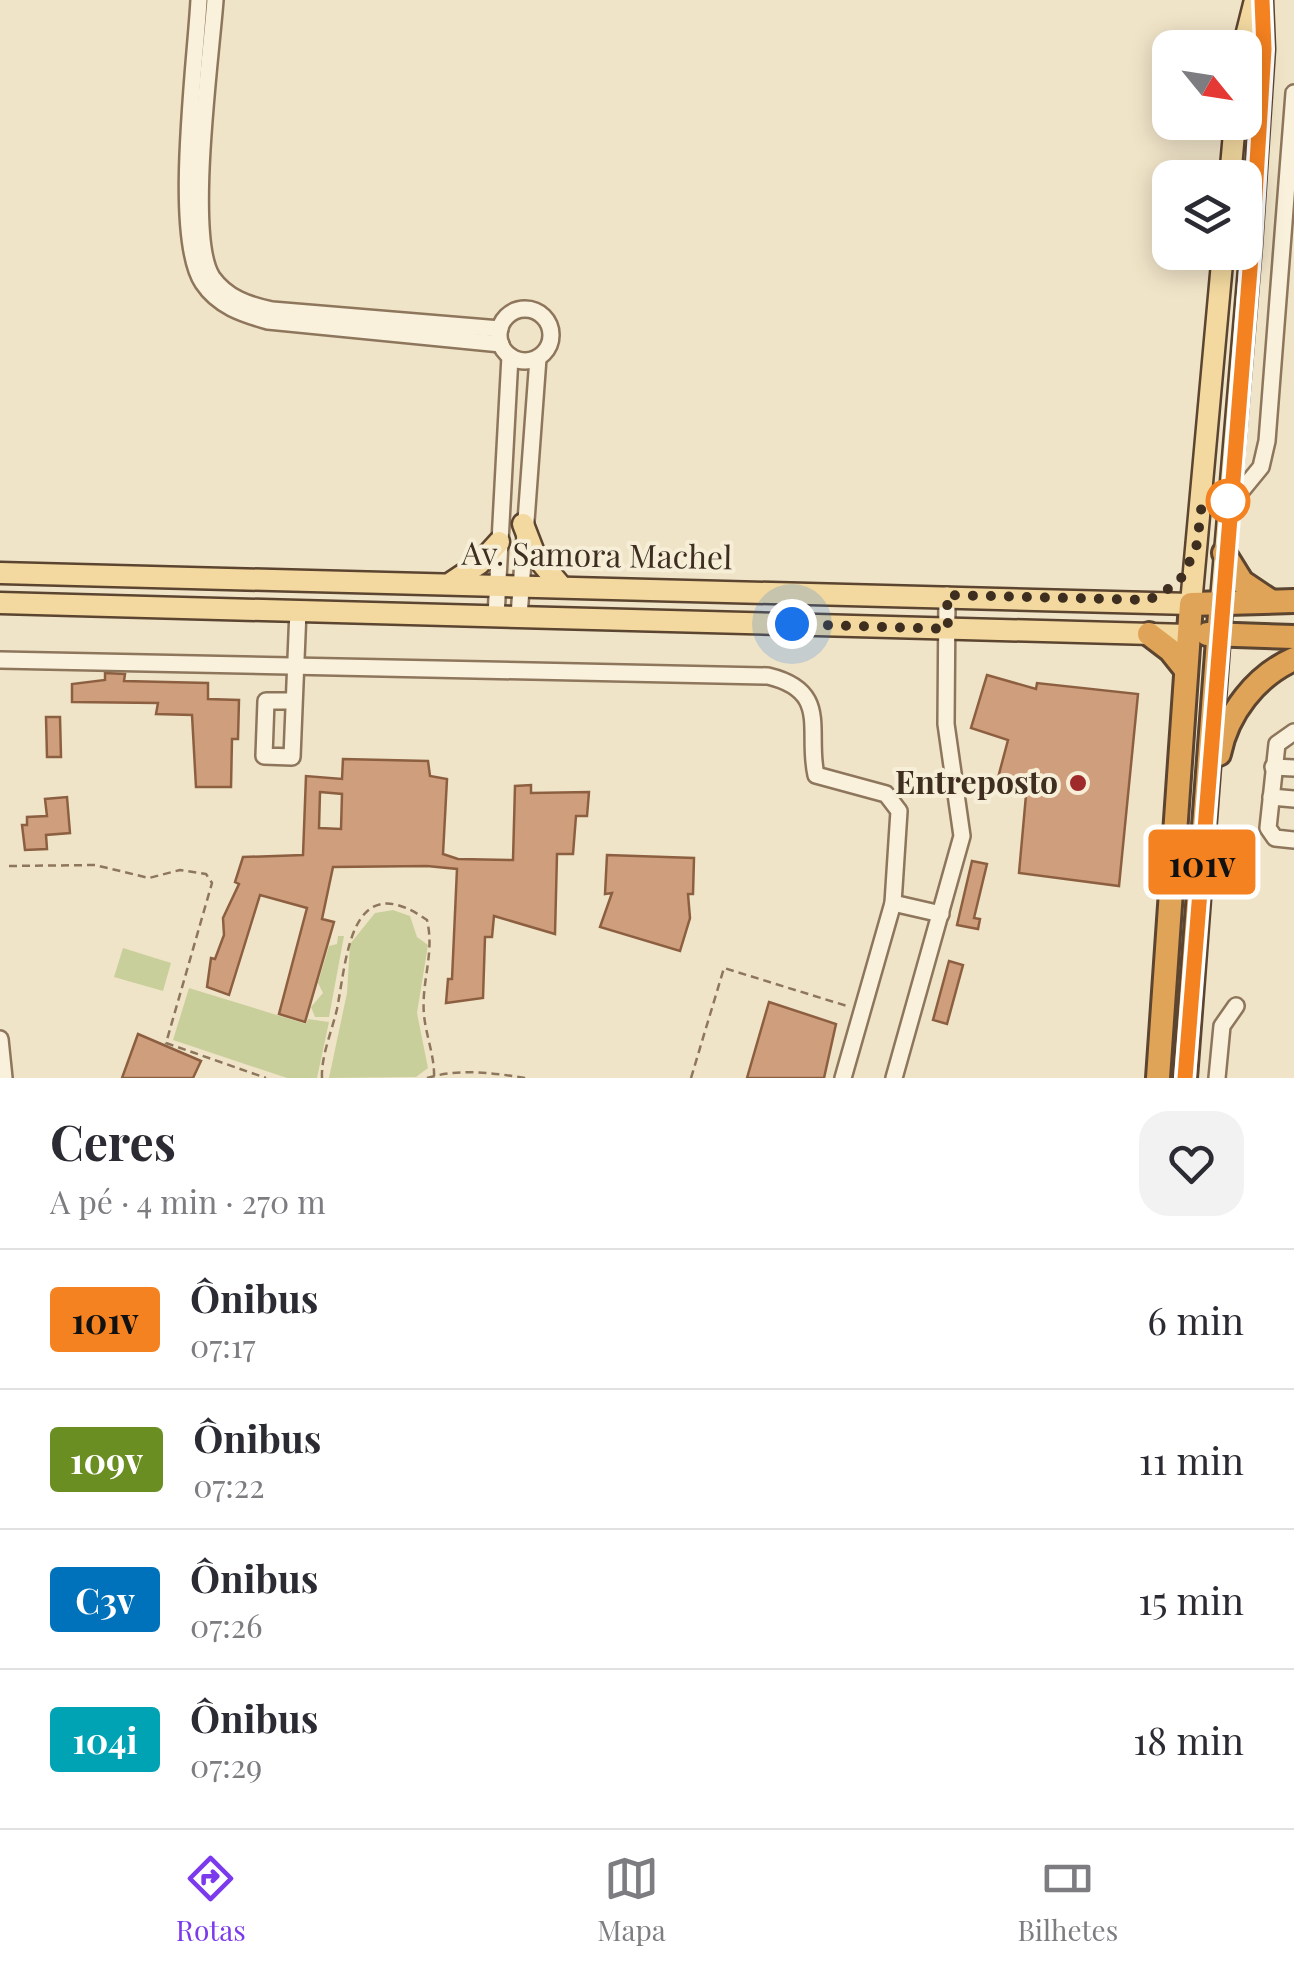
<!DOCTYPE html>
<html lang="pt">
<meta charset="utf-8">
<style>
:root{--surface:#fff;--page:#f2f2f3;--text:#2b2b33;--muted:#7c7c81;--line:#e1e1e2;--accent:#7c3aed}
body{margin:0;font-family:"Playfair Display",serif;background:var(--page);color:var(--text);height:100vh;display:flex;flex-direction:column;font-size:38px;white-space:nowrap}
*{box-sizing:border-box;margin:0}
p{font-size:32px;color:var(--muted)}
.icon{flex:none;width:55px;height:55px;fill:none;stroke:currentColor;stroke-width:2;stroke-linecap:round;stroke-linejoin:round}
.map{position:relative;height:1078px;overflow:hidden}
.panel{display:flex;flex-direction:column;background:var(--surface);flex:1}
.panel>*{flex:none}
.badge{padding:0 20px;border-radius:8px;font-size:35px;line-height:65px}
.needle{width:65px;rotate:120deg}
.buttons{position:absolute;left:1152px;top:30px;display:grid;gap:20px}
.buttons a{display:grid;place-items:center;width:110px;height:110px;border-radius:20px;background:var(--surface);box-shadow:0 5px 25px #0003;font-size:50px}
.you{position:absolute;width:50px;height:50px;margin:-25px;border:8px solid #fff;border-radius:50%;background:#1a73e8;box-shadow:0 0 0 15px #1a73e833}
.map>.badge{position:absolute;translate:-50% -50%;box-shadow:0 0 0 5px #fff}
.round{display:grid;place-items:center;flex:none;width:105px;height:105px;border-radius:30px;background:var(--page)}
.head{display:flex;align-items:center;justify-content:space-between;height:170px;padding:0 50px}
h1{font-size:48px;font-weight:700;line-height:75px}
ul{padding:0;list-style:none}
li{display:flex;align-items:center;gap:30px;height:140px;padding:0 50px;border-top:2px solid var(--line)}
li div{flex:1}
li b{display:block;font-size:38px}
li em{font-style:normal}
li .badge{min-width:110px;font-weight:700;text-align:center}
.tabs{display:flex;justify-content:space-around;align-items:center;height:140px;border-top:2px solid var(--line);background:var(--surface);font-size:28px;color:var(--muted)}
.tabs a{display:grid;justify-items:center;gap:5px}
.tabs .selected{color:var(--accent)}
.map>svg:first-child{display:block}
.green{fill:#c9cf9b}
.building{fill:#cf9f7d;stroke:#8d5f41;stroke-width:2.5;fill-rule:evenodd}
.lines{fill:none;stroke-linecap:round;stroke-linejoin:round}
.minor-casing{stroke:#8d765c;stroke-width:20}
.major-casing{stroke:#5b4430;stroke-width:25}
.highway-casing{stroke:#5b4430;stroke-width:28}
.path{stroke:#8d765c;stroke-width:2.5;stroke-dasharray:8 5;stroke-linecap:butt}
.minor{stroke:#faf1dc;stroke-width:15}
.major{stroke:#f3d9a0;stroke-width:20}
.highway{stroke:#e0a458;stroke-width:22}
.line-casing{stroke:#fff;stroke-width:22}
.line{stroke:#f58220;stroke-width:15}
.walk{stroke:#3d2e20;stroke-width:10;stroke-dasharray:0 18}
.stop-dot{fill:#fff;stroke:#f58220;stroke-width:5}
.poi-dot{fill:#9e2a2b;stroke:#f7eed8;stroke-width:4}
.labels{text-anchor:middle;stroke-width:8;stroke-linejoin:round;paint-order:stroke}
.street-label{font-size:32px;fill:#3d2e20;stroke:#f7eed8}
.poi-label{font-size:32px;font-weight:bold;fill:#3d2e20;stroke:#f7eed8;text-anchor:end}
</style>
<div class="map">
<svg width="1294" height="1078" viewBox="0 0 1294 1078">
<rect width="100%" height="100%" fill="#f0e4c8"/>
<g class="green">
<path d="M393 910 410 916 417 937 428 945 417 1013 428 1068 416 1077 329 1078 347 993 350 944 375 913Z"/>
<path d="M338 936H344L329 1017H315L311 1007 323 993 318 983 329 946 337 944Z"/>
<path d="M123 948 171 963 163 991 114 977Z"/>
<path d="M189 988 306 1024 308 1019 329 1022 317 1078H287L173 1040Z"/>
</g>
<g class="building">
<path d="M105 673 125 674 124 681 208 683V699L239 700 238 739H232L231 787H196L192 715 156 714 158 703 72 702V684L105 680Z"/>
<path d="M987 675 1036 689 1037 683 1138 694 1119 886 1019 873 1026 795 995 789 1008 740 971 728Z"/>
<path d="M46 717H60L61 757H47Z"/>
<path d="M343 759 428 761 430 776 447 779 443 854 458 859 513 860 515 786 531 785V793L589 792 587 816H576L573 854H557L555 934 494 916 492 937H485L483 998 446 1003 448 979H452L457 869 427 866 333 867 322 919 334 922 305 1022 279 1014 307 908 260 895 229 995 207 987 211 958 215 959 224 935 223 918 239 884 235 882 243 857 303 855 306 776 342 779ZM320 792 342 794 341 829 319 828Z"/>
<path d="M67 797 70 833 46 835 47 849 25 850 22 825H27V817L47 816 45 799Z"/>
<path d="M607 855 694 858 693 894H688L690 918 680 951 600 927 612 893 605 894Z"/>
<path d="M972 861 987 864 974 918 980 919 978 929 957 925Z"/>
<path d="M949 961 963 965 947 1024 933 1020Z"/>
<path d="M769 1002 836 1024 824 1078H747Z"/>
<path d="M138 1034 201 1061 193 1078H122Z"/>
</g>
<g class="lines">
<defs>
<g id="minor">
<path d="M199 0C196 60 172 238 203 283 218 306 243 314 268 321L501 344"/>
<path d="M215 0C211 56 186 236 212 277 227 298 248 305 272 310L500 329"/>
<circle cx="525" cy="335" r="26"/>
<path d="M1229 506 1261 467 1267 441 1294 93"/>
<path d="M496 616 510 356"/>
<path d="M519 616 538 358"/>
<path d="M0 660 768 676C831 691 806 731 816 775L886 794 899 811 893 903 843 1078"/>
<path d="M293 701H266L264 756 292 757 298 610"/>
<path d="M1294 732 1277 744 1268 828 1275 838 1294 840"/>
<path d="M1273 767 1294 768"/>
<path d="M1271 797 1294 799"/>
<path d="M893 903 941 914"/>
<path d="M0 1039 4 1078"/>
<path d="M894 1078 962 836 946 724 947 595"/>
<path d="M1217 1078 1222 1026 1236 1006"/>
</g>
<g id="major">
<path d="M1243 48 1255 0"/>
<path d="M1230 178 1235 122"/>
<path d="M523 524 535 555 560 585"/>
<path d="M0 573 1191 604 1223 252"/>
<path d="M452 582 479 564 499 542"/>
<path d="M1221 600 1251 245 1264 49 1262 0"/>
<path d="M0 603 1188 635"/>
</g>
<g id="highway">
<path d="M1224 553 1242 582 1269 600"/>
<path d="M1149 634 1170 650 1186 670"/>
<path d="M1207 634 1294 637"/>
<path d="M1219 754C1227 713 1256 676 1294 659"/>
<path d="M1158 1078 1191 604 1294 601"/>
<path d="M1185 1078 1221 600"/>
</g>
</defs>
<use href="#minor" class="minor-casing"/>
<use href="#major" class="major-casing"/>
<use href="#highway" class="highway-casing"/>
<g class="path">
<path d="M9 866 95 865 149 878 180 870 206 874 212 883 166 1043 266 1078"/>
<path d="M322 1078C321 1056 332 1031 337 1009 347 958 350 866 427 920 435 954 421 981 424 1015 426 1036 435 1057 434 1078"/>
<path d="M427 1078C460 1068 493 1073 526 1078"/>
<path d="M691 1078 724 968 847 1006"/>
</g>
<use href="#minor" class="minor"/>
<use href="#major" class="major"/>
<use href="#highway" class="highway"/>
</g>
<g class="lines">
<defs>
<path id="line" d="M1185 1078 1252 244 1264 49 1262 0"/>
</defs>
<use href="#line" class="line-casing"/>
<use href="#line" class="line"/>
<path class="walk" d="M792 624 948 629 947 595 1149 600 1178 583 1186 570 1197 544 1202 502 1228 501"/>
</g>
<circle class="stop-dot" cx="1228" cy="501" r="20"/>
<circle class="poi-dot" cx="1078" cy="783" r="10"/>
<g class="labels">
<g class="street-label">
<text transform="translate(597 556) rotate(1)" y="11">Av. Samora Machel</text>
</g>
<g class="poi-label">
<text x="1058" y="794">Entreposto</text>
</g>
</g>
</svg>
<div class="buttons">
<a><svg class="needle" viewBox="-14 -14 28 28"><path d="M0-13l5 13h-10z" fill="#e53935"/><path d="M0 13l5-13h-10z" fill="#7c7c81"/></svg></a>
<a><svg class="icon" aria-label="layers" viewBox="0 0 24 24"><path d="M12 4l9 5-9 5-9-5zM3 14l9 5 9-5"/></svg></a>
</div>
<div class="you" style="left:792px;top:624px"></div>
<b class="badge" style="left:1202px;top:862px;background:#f58220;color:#111">101v</b>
</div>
<section class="panel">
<div class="head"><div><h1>Ceres</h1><p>A pé · 4 min · 270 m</p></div><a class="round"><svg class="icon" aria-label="heart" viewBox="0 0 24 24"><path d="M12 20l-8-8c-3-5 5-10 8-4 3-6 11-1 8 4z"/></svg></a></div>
<ul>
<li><span class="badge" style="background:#f58220;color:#111">101v</span><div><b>Ônibus</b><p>07:17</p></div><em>6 min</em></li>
<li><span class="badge" style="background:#6b8e23;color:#fff">109v</span><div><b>Ônibus</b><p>07:22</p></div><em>11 min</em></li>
<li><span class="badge" style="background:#0072bc;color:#fff">C3v</span><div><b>Ônibus</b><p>07:26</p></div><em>15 min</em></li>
<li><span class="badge" style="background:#00a3b4;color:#fff">104i</span><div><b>Ônibus</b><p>07:29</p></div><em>18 min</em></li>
</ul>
</section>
<nav class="tabs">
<a class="selected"><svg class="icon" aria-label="directions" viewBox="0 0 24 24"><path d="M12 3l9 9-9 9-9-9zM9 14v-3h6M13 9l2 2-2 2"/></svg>Rotas</a>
<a><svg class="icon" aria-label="map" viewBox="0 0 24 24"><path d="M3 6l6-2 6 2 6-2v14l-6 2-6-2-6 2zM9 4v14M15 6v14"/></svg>Mapa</a>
<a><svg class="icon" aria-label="tickets" viewBox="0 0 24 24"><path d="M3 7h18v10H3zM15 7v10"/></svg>Bilhetes</a>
</nav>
